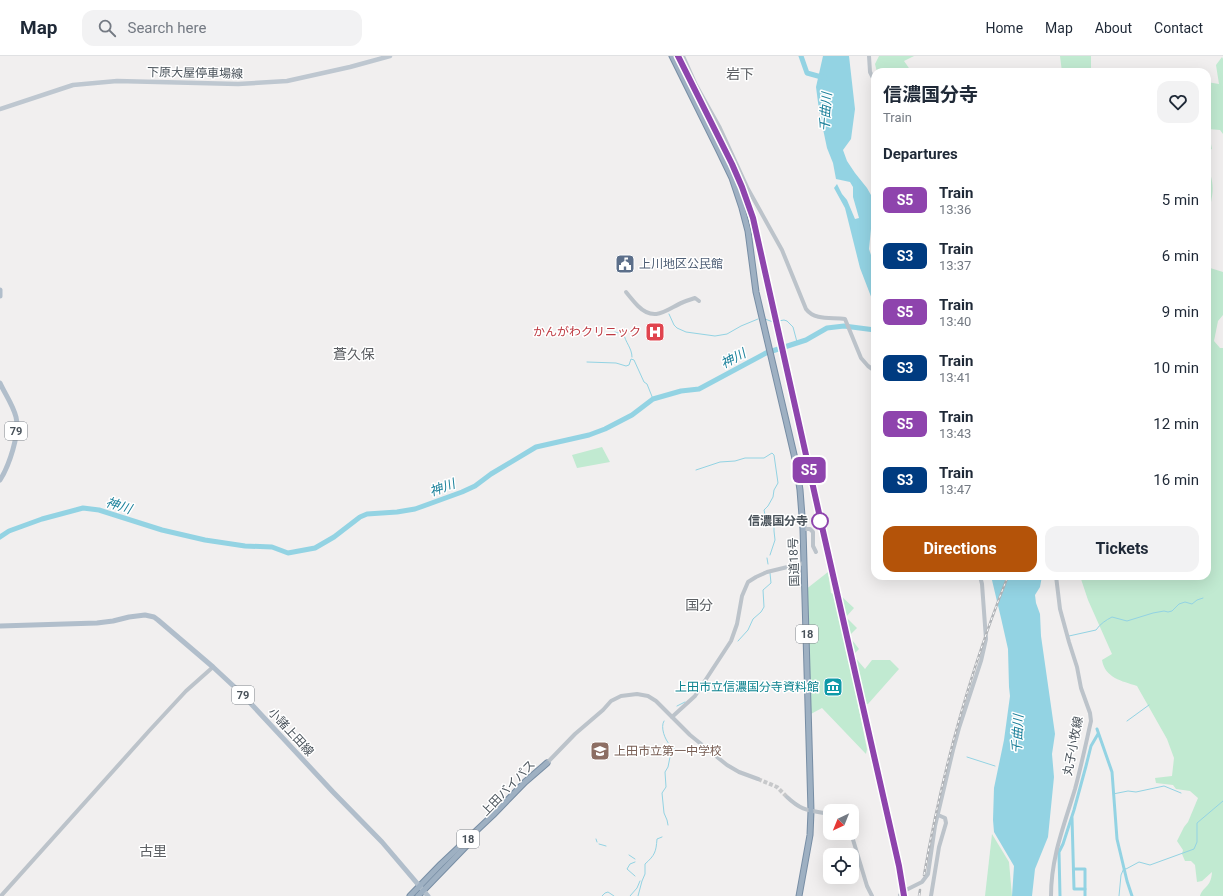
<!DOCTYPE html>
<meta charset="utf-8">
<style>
:root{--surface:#fff;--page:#f2f2f3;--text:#1f2937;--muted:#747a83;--line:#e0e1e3;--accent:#b45309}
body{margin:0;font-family:Roboto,"Noto Sans JP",sans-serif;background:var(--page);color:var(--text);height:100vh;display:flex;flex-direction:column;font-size:15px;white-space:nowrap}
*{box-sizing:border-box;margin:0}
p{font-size:13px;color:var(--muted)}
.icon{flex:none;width:22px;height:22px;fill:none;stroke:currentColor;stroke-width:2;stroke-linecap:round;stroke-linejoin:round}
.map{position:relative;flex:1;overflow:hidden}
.side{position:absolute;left:871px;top:12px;width:340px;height:512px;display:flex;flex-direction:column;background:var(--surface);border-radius:12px;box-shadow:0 4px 16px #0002}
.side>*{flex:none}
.badge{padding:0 8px;border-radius:6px;font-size:14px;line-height:26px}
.needle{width:26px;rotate:223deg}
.tools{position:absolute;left:823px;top:748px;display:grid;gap:8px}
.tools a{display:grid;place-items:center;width:36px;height:36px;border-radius:8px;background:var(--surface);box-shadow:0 4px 16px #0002;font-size:20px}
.map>.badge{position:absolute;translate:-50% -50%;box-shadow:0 0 0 2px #fff}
h2{padding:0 12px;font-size:15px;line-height:36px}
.round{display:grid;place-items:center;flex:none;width:42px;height:42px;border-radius:12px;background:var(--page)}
.overview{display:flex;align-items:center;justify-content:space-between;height:68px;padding:0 12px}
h1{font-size:19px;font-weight:700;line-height:30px}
.button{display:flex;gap:8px;margin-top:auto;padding:8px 12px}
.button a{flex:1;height:46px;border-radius:12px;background:var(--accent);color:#fff;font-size:16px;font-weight:700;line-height:46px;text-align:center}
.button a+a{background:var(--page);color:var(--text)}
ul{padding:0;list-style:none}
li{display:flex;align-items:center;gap:12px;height:56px;padding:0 12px}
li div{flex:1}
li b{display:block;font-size:15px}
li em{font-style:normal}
li .badge{min-width:44px;font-weight:700;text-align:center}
header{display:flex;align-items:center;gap:24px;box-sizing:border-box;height:56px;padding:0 20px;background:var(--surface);border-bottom:1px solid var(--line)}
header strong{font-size:19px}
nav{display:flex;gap:22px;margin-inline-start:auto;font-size:14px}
.search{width:280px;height:36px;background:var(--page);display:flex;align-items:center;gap:10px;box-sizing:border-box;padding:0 14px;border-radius:12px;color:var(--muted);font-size:15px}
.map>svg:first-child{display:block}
.green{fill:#c1ead1}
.water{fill:#93d3e3}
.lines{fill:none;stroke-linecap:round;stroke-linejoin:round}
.stream{stroke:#93d3e3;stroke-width:1}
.canal{stroke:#93d3e3;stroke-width:3}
.river{stroke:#93d3e3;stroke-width:5}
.tertiary-tunnel{stroke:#c7c8ca;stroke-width:4;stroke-dasharray:4 2;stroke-linecap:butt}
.trunk-casing{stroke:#778da4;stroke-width:7}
.tertiary{stroke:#bcc3ca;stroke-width:4}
.secondary{stroke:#bec7d0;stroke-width:4.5}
.primary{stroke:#b1becb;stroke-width:5}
.trunk{stroke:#9eb0c2;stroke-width:5}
.rail-casing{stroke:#b1b4b8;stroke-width:2.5}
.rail{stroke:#fff;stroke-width:1;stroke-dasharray:3;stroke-linecap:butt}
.tertiary-bridge{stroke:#bcc3ca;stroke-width:4}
.line-casing{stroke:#fff;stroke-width:9}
.line{stroke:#8e44ad;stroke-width:6}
.stop-dot{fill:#fff;stroke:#8e44ad;stroke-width:2}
.labels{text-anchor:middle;stroke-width:3;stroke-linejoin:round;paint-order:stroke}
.shield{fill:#fff;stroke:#80868c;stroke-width:1}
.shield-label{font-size:11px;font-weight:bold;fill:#49525a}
.street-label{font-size:12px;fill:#49525a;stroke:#fff}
.service-label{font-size:12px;fill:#4e5e75;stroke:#fff;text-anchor:start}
.health-label{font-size:12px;fill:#be3a42;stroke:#fff;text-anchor:end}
.stop-label{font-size:12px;font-weight:bold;fill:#49525a;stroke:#fff;text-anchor:end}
.culture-label{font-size:12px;fill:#0d838f;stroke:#fff;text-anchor:end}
.education-label{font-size:12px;fill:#785e54;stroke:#fff;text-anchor:start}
.water-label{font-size:13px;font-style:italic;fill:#1b819b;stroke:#fff}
.quarter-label{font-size:14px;fill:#5c5f63;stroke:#fff}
</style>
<header>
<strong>Map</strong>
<div class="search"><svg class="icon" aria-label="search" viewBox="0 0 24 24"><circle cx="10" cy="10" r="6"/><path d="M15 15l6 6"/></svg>Search here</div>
<nav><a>Home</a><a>Map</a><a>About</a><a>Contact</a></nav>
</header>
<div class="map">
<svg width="1223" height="840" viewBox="0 0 1223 840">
<rect width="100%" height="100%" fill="#f1efef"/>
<g class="green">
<path d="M879 0H914L904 5 911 15 928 16H877L875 8Z"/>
<path d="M1060 0H1091V16H1062Z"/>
<path d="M1222 1 1223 3V78L1220 74 1208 73 1212 93 1207 95V26L1219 28 1216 9Z"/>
<path d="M1207 109C1216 130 1213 140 1207 162Z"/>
<path d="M1207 211 1223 216V259L1218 265 1214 285 1220 292H1223V840H1200C1203 830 1211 832 1212 816L1202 825 1197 826 1195 809 1191 805H1185L1182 798 1183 794 1177 785 1184 771 1188 766 1198 742 1190 735 1176 733 1173 729 1156 727 1155 722 1172 720 1174 702 1167 683 1137 630C1122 625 1105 622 1102 604L1112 598 1088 544 1080 520H1207Z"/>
<path d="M602 391 610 406 577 412 572 399Z"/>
<path d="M828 516 831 537 841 540 854 552 846 561 857 572 849 580 859 593 853 599 865 613 872 604H890L899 613 868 648 858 649 867 693 866 698 822 652 809 659 805 534Z"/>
<path d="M992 778 1009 806 1012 840H985Z"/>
</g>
<g class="water">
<path d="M823 0H849L855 53 851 83 843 94 847 105 855 117 867 132 875 146V178L872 173H871L869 193 875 211V251L860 212 845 152 834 132 837 128 842 138 847 144 855 163 859 162 853 141V131L850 126 836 123 833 107 827 92 819 54 816 31Z"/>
<path d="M991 520H1042L1040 531 1035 539 1036 547 1040 558 1041 580 1055 678 1052 698 1054 721 1048 781 1035 813 1032 840H1012L1014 810 994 776 993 764 994 732 1004 684 1010 640 1009 631 1008 593 1001 562Z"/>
</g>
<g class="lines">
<g class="stream">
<path d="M669 258 674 269 677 272 686 276 715 280 727 278 741 270 758 263"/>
<path d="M765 263 773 266 784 264 787 265 793 271 797 286"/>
<path d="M615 276 618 277 621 275 624 278C625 286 632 292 632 301"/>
<path d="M587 306 616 307 626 310 629 309 631 303 634 304 644 326 647 328 653 343"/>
<path d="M696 414 720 406 735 405 745 402H764L772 397 774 399 778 427 774 434 773 441 768 450 764 454 765 459 774 469V475L775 484 770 499"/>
<path d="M767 502 768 508"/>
<path d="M1069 580 1096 574C1100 568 1106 564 1112 561L1127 565 1153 557 1164 555 1168 556 1172 555 1179 548 1185 546 1192 548 1197 544 1203 542"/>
<path d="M738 585 748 574 753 563 761 556 764 551 763 534 771 527 770 517"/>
<path d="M677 650 685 646"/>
<path d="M664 665C660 671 665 684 670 689 672 691 674 692 675 693L670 701 668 711 665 716 666 731 662 737 664 757 667 764 668 769"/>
<path d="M1127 665 1149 649"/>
<path d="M967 701 995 710"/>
<path d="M1113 738 1128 735 1136 736 1164 730 1181 737"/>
<path d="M596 783 597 786"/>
<path d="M599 788 606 790"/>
<path d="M629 799 635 803"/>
<path d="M635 806 630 808 627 813 635 820"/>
<path d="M602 840 605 837 608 836 614 840"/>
<path d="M630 840 637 832 640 825"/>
<path d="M638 840 642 825 645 818V808C655 799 656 796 657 783L662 781"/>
<path d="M1119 840 1121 819 1124 812 1126 813 1139 806 1150 809 1194 793 1197 786V767L1223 745"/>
</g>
<g class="canal">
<path d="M1097 673 1112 716 1117 783 1127 825 1132 840"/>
<path d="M1072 762 1074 833H1085"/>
<path d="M1074 813H1085V840"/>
<path d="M1060 840 1059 796 1063 788 1074 754 1086 710 1091 690 1098 678"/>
</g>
<g class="river">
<path d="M801 0 807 17 825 22"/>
<path d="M0 481 9 475 42 463 83 452 99 454 162 474 205 484 245 490 272 491 288 497 315 492 334 481 360 461 367 458 397 456 415 453 462 436 475 430 491 418 536 391 589 379 605 373 632 359 653 343 681 335 699 333 766 297 806 284 827 272 844 270 875 274"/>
</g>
<path class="tertiary-tunnel" d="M758 723 777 731 787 741"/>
<defs>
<g id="trunk">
<path d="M672 0 719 95 732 122 742 152 748 175 756 236 796 407 800 434 803 473 811 755 810 779 799 840"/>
<path d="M410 840 441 808 493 759 525 726 547 707"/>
<path d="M418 840 475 781"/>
</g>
</defs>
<use href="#trunk" class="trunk-casing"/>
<g class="tertiary">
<path d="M683 0 696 29 720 72 748 133 782 194 806 253C815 265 832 261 845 263L861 302 868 310 875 315"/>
<path d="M869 0 870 16 875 26"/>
<path d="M626 236C630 241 634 246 638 250 656 268 669 251 686 245 689 244 692 243 695 242L699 245"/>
<path d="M803 473H810L813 476V490L816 496"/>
<path d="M672 661 695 640 731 585 737 568 742 540 748 526 756 521 767 516 804 507"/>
<path d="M547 707 575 678 603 654 611 645 621 640 637 638 648 640 656 645 690 679 727 709 739 716 758 723"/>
<path d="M787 741C803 756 809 754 830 758"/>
<path d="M851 777 867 830 872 840"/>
<path d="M906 834 922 826 928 818 935 770 953 694 959 672 981 605 986 583 982 528 980 520"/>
<path d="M1 840 149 675 186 635 213 611"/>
<path d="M931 840 939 791 946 767 945 762 938 759"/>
<path d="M1051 840C1051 801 1064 770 1075 733 1081 711 1086 687 1091 665L1090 657 1081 632 1077 611 1069 586 1060 553 1056 520"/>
</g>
<path class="secondary" d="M0 53 73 29 117 25 238 28 287 25 350 11 390 0"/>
<g class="primary">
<path d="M0 234V240"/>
<path d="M0 327C5 338 13 349 16 361 20 378 9 410 0 424"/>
<path d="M0 570 97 567 113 565 129 561 145 559 154 561 158 564 213 611 241 637 333 736 382 786 428 840"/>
</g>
<use href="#trunk" class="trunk"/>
<defs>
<g id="rail">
<path d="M678 0 736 116 753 162 899 810 904 840"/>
<path d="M924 819C942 716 969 617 1008 520"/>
<path d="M919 840 920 834"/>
</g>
</defs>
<use href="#rail" class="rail-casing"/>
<use href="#rail" class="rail"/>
<path class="tertiary-bridge" d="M900 839 906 834"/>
</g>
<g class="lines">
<defs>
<path id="line" d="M678 0 732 108 742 131 753 162 823 475 899 810 904 840"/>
</defs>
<use href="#line" class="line-casing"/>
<use href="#line" class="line"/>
</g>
<defs>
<symbol id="civic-square" viewBox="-11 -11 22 22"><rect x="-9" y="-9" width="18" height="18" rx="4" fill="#5c6f8a" stroke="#fff"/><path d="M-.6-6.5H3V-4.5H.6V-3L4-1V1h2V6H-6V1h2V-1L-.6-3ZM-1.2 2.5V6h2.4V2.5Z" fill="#fff"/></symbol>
<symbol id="hospital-square" viewBox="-11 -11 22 22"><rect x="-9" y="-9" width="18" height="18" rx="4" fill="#e0444e" stroke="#fff"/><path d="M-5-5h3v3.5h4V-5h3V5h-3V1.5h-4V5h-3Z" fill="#fff"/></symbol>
<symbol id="museum-square" viewBox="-11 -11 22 22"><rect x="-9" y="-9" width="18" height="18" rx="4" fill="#0f9aa8" stroke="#fff"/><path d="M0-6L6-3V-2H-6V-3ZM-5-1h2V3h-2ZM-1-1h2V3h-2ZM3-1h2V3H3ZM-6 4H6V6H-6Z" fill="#fff"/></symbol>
<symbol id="school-square" viewBox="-11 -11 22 22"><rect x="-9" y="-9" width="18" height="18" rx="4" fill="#8d6e63" stroke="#fff"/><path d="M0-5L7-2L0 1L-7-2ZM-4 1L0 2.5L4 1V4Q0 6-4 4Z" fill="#fff"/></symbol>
</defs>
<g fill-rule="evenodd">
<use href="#civic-square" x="614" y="197" width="22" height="22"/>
<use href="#hospital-square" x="644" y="265" width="22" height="22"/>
<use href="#museum-square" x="822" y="620" width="22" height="22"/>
<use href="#school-square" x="589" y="684" width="22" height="22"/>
</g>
<circle class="stop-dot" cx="820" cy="465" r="8"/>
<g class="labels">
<g class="shield">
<rect x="5" y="366" width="22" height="18" rx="3"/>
<rect x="796" y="569" width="22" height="18" rx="3"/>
<rect x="232" y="630" width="22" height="18" rx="3"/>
<rect x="457" y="774" width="22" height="18" rx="3"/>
</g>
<g class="shield-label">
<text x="16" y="379">79</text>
<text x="807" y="582">18</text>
<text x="243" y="643">79</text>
<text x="468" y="787">18</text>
</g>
<g class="street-label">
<text transform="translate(195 17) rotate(1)" y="4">下原大屋停車場線</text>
<text transform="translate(794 506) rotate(-92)" y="4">国道18号</text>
<text transform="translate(291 676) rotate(47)" y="4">小諸上田線</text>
<text transform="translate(1073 690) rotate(-79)" y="4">丸子小牧線</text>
<text transform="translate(508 732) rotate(-46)" y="4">上田バイパス</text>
</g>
<g class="service-label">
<text x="639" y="212">上川地区公民館</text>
</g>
<g class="health-label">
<text x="641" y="280">かんがわクリニック</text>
</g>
<g class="stop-label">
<text x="808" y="469">信濃国分寺</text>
</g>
<g class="culture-label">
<text x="819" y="635">上田市立信濃国分寺資料館</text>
</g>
<g class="education-label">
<text x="614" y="699">上田市立第一中学校</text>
</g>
<g class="water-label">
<text transform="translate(825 56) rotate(-86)" y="5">千曲川</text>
<text transform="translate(733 302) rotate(-28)" y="5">神川</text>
<text transform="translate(442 431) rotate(-20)" y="5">神川</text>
<text transform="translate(119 449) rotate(18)" y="5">神川</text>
<text transform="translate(1017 678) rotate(-87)" y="5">千曲川</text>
</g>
<g class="quarter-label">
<text x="740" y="23">岩下</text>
<text x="354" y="303">蒼久保</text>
<text x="699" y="554">国分</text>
<text x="153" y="800">古里</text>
</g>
</g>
</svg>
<div class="tools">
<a><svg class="needle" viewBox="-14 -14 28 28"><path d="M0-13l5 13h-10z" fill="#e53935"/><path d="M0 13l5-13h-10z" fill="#747a83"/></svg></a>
<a><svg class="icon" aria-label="locate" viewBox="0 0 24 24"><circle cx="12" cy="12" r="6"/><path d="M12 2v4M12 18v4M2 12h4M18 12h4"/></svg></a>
</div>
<b class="badge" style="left:809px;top:414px;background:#8e44ad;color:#fff">S5</b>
<section class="side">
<div class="overview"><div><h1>信濃国分寺</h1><p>Train</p></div><a class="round"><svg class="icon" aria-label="heart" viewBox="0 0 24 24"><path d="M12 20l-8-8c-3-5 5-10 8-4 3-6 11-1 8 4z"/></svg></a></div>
<h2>Departures</h2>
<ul>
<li><span class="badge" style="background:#8e44ad;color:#fff">S5</span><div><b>Train</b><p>13:36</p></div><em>5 min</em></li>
<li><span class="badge" style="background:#003b80;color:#fff">S3</span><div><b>Train</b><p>13:37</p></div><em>6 min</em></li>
<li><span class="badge" style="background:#8e44ad;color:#fff">S5</span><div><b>Train</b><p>13:40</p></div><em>9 min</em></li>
<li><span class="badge" style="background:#003b80;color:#fff">S3</span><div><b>Train</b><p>13:41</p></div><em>10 min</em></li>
<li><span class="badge" style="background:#8e44ad;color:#fff">S5</span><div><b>Train</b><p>13:43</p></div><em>12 min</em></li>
<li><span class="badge" style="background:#003b80;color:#fff">S3</span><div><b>Train</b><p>13:47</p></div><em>16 min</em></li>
</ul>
<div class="button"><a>Directions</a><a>Tickets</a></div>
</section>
</div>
